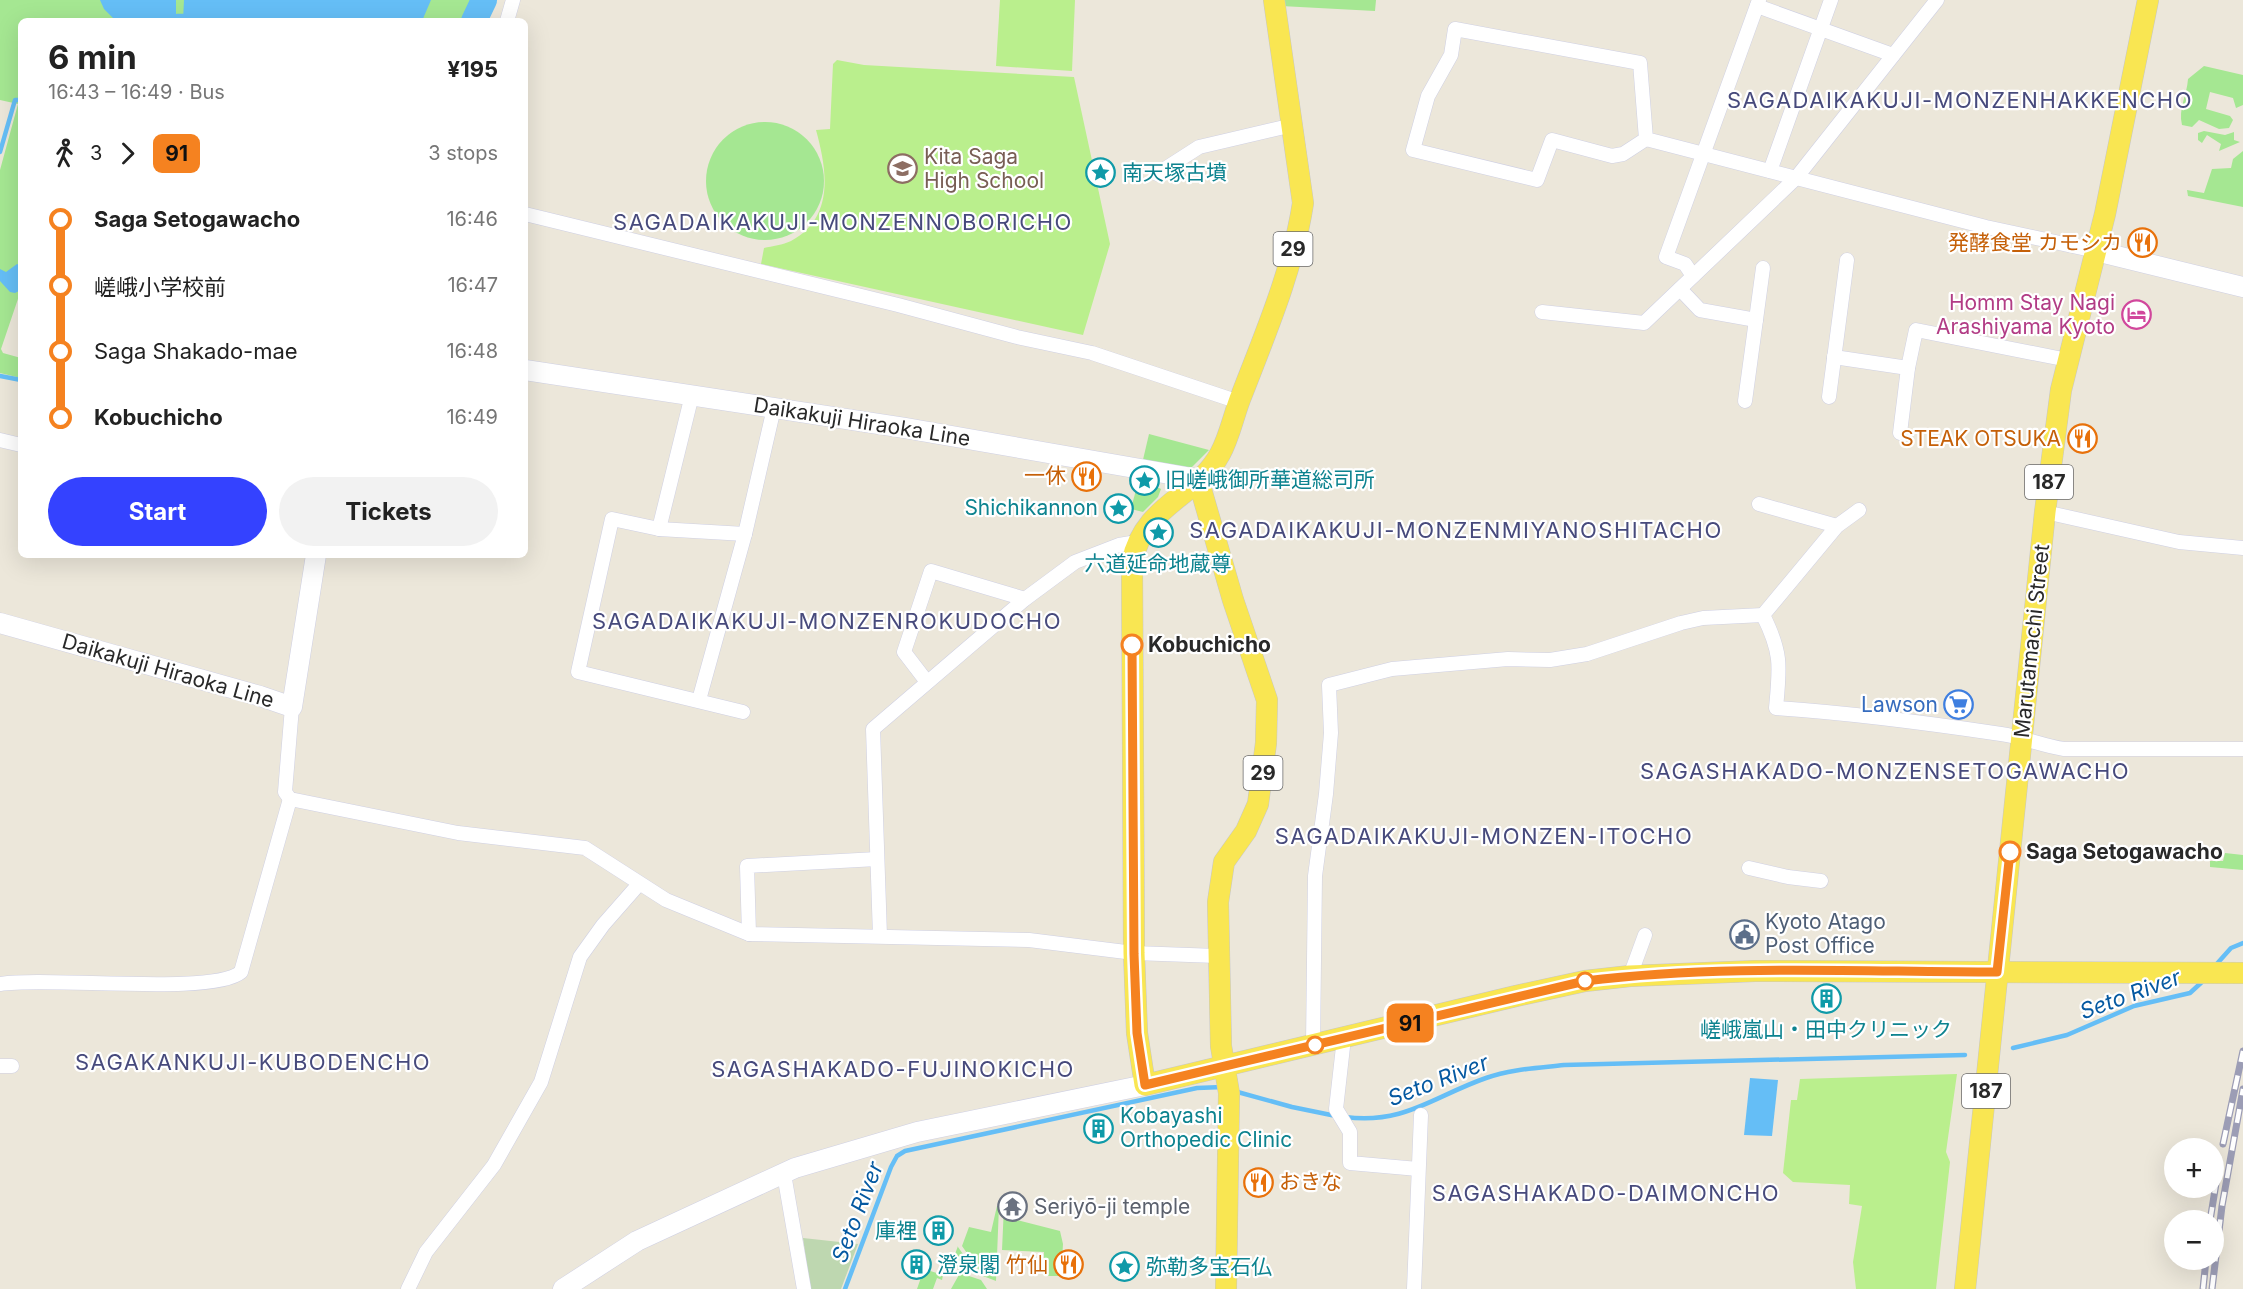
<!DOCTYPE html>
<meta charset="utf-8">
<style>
:root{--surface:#fff;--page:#f2f2f2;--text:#222;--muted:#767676;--accent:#3442ff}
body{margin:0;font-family:Inter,"Noto Sans JP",sans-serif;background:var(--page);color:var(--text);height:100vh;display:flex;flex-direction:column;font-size:22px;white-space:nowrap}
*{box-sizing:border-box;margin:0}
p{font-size:20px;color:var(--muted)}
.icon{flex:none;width:33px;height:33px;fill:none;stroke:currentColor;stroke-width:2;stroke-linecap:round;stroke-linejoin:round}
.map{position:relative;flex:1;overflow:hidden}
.drawer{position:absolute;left:18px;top:18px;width:510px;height:540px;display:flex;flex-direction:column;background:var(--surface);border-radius:9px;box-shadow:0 6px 24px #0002}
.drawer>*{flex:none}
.badge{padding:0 12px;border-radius:9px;font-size:21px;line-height:39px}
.fabs{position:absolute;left:2164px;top:1138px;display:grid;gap:12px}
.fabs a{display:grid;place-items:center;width:60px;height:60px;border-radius:50%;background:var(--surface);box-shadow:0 6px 24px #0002;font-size:30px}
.map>.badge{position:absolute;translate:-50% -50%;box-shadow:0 0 0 3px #fff}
.legs{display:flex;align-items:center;gap:9px;height:66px;padding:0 30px;font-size:20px}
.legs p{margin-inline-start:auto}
.overview{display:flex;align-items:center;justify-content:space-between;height:102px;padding:0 30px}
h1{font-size:33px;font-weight:700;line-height:45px}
.button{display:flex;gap:12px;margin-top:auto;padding:12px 30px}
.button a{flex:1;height:69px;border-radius:36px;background:var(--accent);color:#fff;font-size:24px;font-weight:700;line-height:69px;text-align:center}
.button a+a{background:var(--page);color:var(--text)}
ul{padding:0 30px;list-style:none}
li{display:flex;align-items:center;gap:21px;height:66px;font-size:22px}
li i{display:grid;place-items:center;width:9px;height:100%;margin:0 8px;background:currentColor}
li i::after{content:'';width:15px;height:15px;margin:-8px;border:4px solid;border-radius:50%;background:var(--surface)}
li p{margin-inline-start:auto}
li:first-child i{background:linear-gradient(#0000 50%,currentColor 0)}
li:last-child i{background:linear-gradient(currentColor 50%,#0000 0)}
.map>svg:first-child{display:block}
.green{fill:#a5e792}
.cemetery{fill:#bed7b0}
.pitch{fill:#baef8d}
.water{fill:#65bef6}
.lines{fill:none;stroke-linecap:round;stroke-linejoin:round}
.stream{stroke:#65bef6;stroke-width:4.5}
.river{stroke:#65bef6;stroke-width:26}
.street-casing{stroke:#cfd0e3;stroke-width:15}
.secondary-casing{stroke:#cfd0e3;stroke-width:21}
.primary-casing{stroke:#c7c7c7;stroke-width:22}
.street{stroke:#fff;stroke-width:14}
.secondary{stroke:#fff;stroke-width:20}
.primary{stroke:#f9e652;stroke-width:21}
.rail-casing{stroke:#9c9db5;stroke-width:7}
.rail{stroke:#fff;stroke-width:4.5;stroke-dasharray:14;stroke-linecap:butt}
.line-1-casing{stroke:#fff;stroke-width:14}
.line-1{stroke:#f58220;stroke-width:9}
.stop-1-dot{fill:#fff;stroke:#f58220;stroke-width:3}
.labels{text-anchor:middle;stroke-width:4.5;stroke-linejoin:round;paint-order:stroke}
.shield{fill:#fff;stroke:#696969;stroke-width:1.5}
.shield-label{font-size:20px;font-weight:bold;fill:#292929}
.education-label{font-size:21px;fill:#785e54;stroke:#fff;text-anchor:start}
.culture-label{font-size:21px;fill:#0d838f;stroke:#fff;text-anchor:start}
.food-label{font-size:21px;fill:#c56008;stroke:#fff;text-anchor:end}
.hotel-label{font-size:21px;fill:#b23c85;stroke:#fff;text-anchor:end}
.street-label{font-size:21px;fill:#292929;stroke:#fff}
.stop-label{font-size:21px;font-weight:bold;fill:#292929;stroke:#fff;text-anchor:start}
.shop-label{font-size:21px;fill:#366cbe;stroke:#fff;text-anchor:end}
.service-label{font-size:21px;fill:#4e5e75;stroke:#fff;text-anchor:start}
.worship-label{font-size:21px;fill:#5b616d;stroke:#fff;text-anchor:start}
.neighbourhood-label{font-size:22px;letter-spacing:1.5px;fill:#474a7c;stroke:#fff}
.water-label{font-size:22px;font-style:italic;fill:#0559a1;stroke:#fff}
</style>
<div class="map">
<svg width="2243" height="1289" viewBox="0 0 2243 1289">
<rect width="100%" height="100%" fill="#ece7da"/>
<g class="green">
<path d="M0 0H480L471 21H21V290L1 349 3 353 21 358V378L0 373V170L18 104 0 100Z"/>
<path d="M1280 0H1376L1375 11 1281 6Z"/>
<path d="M2204 66 2243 75V105L2236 108 2233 98 2210 92 2206 109 2230 116 2233 120 2229 128 2219 129 2199 120 2192 127 2182 125C2178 109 2187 95 2188 79Z"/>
<circle cx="765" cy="181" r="59"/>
<path d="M2204 131 2225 135 2234 132V140L2240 142 2219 151 2221 144 2207 135 2202 143 2198 140V133Z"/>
<path d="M2243 151V207L2188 196 2187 190 2204 193 2212 169 2231 168 2233 159Z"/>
<path d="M1149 434 1209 450 1189 470 1142 464Z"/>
<path d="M1139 478 1161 489 1158 497 1143 512 1131 509Z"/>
<path d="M2225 853 2243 855V870L2210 867V861H2223Z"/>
<path d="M997 1206H999L996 1281 983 1276 962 1246 969 1227 991 1232Z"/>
<path d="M1004 1206 1010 1207 1009 1218 1060 1231 1063 1244 1061 1276H1043L1044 1252 1002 1250Z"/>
<path d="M958 1246V1247L977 1274 951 1265Z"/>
<path d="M924 1269 943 1275 942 1280 937 1278 933 1289H917Z"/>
<path d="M960 1273 981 1280 987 1289H951Z"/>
</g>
<path class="cemetery" d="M803 1238 858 1244 841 1289H810Z"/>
<g class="pitch">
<path d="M1000 0H1075L1072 71 996 66Z"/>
<path d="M837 60 864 65 1074 77 1110 244 1083 335 761 264 764 248C772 246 783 245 791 241 835 217 827 170 816 130L830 129 833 64Z"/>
<path d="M1957 1074 1946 1152 1950 1162 1936 1289H1856L1853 1262 1862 1206 1849 1204 1850 1185 1793 1182 1783 1173 1791 1100H1797L1800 1079Z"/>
</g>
<g class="water">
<path d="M100 0H176V21H116L104 9Z"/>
<path d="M184 0H431L422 21H183Z"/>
<path d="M17 264 21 266V290L15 293 10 292 0 281V269L6 272Z"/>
<path d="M1750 1078 1778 1080 1772 1136 1744 1135Z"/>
</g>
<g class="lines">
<g class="stream">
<path d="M177 16H184"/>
<path d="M0 152 15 100H21"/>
<path d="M0 376 21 380"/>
<path d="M2214 967 2231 948 2243 943"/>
<path d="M2013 1048 2067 1035 2134 1006 2190 993 2203 981"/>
<path d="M1234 1091 1292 1107 1336 1116"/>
<path d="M1345 1117C1404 1125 1434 1096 1486 1078 1511 1069 1538 1068 1564 1065L1965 1055"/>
<path d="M845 1289 891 1167 897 1156 905 1151 1197 1088 1223 1087"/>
</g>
<path class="river" d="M474 21 484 0"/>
<defs>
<g id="street">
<path d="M1757 6 1893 55"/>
<path d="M507 21 513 0"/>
<path d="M1646 139 1640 63 1455 29 1451 55 1428 96 1413 150 1537 180 1552 140 1612 156 1623 154 1646 139 1986 227 2096 251"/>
<path d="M1770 171 1831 0"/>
<path d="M1157 174 1199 147 1293 125"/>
<path d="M525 214 898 305 1017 337 1092 353 1239 402"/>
<path d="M1693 276 1685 264 1666 257 1759 0"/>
<path d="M1680 289 1700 310 1756 320"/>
<path d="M1542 312 1644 323 1796 178 1937 0"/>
<path d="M1834 357 1908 368"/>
<path d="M1829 397 1847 260"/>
<path d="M1745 401 1763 268"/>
<path d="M1900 433 1908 368 1916 330 2068 360"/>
<path d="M0 440 21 445"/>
<path d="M1759 504 1837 526"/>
<path d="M1859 510 1837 526 1763 615C1782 653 1780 666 1776 708 1851 713 1927 723 2001 734 2023 737 2043 746 2064 749H2243"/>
<path d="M2045 512 2179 542 2243 548"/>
<path d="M659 529 692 395"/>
<path d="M927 682 904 652 931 571 1025 599"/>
<path d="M699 700 745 534 774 408"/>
<path d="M292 707 285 792 290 799 458 833 585 848 666 900 749 934 1029 940 1134 953 1217 956"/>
<path d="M743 712 578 672 612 519 659 529 745 534"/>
<path d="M1749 868 1788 877 1821 881"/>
<path d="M749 934 747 866 877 859"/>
<path d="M880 936 873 729 1025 599 1075 562 1119 545 1137 542"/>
<path d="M1630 976 1645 935"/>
<path d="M0 984C48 976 213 996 241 972L290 799"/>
<path d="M1344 1038 1336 1109 1350 1132V1163L1418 1169"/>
<path d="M1313 1045 1315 876 1326 794 1331 733 1329 685 1392 669 1508 659 1550 660 1587 654 1681 623 1703 618 1763 615"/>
<path d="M0 1066H12"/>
<path d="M784 1174 804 1289"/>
<path d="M408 1289 426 1252 494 1165 541 1082 580 957 603 925 639 884"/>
<path d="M1414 1289 1421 1115"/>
</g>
<g id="secondary">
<path d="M2096 251 2243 287"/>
<path d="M525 370 905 428 1198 479"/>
<path d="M0 623 260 696 292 707 316 555"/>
<path d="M563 1289 637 1241 795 1168 917 1132 1145 1085"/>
</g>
<g id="primary">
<path d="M1274 0 1303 203C1293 269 1266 332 1242 394 1234 413 1230 436 1220 454 1196 498 1144 504 1132 562L1134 953 1137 1033 1145 1085 1516 996 1585 981 1630 976 1755 971 2243 973"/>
<path d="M1198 479 1233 600 1267 700 1266 743 1258 804 1246 831 1224 862 1218 902 1221 1046 1229 1093 1226 1289"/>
<path d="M1965 1289 2045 512 2061 390 2105 214 2148 0"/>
</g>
</defs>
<use href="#street" class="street-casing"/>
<use href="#secondary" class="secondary-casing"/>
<use href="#primary" class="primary-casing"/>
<use href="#street" class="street"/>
<use href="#secondary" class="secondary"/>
<use href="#primary" class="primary"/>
<defs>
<g id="rail">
<path d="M2223 1144 2243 1051"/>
<path d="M2210 1221 2218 1171"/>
<path d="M2203 1289 2206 1260"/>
<path d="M2212 1289 2222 1206 2243 1089"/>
</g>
</defs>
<use href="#rail" class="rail-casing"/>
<use href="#rail" class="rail"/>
</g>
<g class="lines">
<defs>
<path id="line-1" d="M1132 645 1134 954 1137 1033 1145 1085 1585 981C1721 964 1861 972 1997 972L2010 852"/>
</defs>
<use href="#line-1" class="line-1-casing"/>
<use href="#line-1" class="line-1"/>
</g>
<defs>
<symbol id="school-ring" viewBox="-11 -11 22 22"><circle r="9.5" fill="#fff" stroke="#8d6e63" stroke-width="1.5"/><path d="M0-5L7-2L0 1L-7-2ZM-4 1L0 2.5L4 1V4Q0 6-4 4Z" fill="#8d6e63"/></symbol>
<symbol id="sight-ring" viewBox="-11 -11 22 22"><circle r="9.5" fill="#fff" stroke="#0f9aa8" stroke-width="1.5"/><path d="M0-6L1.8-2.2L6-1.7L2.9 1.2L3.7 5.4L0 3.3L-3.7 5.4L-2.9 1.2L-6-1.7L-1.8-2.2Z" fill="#0f9aa8"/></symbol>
<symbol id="restaurant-ring" viewBox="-11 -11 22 22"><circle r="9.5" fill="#fff" stroke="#e8710a" stroke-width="1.5"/><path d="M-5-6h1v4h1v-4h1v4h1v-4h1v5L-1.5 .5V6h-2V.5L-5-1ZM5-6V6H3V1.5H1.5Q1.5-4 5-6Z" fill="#e8710a"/></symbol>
<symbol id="hotel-ring" viewBox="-11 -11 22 22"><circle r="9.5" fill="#fff" stroke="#d1479c" stroke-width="1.5"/><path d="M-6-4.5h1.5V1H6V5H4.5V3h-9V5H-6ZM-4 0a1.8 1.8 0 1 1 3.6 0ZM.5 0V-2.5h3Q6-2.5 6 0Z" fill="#d1479c"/></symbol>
<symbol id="supermarket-ring" viewBox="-11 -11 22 22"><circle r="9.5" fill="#fff" stroke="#3f7fe0" stroke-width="1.5"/><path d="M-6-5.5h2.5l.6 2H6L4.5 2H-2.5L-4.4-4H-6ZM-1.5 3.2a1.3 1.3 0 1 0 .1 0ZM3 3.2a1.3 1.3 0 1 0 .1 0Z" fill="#3f7fe0"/></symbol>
<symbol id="civic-ring" viewBox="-11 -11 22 22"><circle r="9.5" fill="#fff" stroke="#5c6f8a" stroke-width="1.5"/><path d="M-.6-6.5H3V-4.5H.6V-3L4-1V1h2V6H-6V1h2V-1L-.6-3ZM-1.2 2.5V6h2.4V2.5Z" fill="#5c6f8a"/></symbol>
<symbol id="building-ring" viewBox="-11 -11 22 22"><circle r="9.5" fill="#fff" stroke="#0f9aa8" stroke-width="1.5"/><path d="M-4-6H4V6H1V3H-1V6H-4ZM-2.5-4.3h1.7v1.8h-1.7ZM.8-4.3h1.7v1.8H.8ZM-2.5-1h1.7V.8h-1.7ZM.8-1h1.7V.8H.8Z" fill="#0f9aa8"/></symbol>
<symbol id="temple-ring" viewBox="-11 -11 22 22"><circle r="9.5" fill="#fff" stroke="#6b7280" stroke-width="1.5"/><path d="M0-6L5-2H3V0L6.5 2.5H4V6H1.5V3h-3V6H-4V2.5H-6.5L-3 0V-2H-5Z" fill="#6b7280"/></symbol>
</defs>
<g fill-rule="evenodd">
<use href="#school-ring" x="886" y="152" width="33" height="33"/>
<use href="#sight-ring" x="1084" y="156" width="33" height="33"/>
<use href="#restaurant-ring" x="2126" y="226" width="33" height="33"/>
<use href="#hotel-ring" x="2120" y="298" width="33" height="33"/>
<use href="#restaurant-ring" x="2066" y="422" width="33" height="33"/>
<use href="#restaurant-ring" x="1070" y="460" width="33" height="33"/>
<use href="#sight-ring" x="1128" y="464" width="33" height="33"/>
<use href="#sight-ring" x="1102" y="492" width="33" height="33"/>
<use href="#sight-ring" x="1142" y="516" width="33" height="33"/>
<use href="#supermarket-ring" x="1942" y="688" width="33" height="33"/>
<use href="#civic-ring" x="1728" y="918" width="33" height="33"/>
<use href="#building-ring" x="1810" y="982" width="33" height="33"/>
<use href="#building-ring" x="1082" y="1112" width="33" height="33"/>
<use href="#restaurant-ring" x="1242" y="1166" width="33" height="33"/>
<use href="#temple-ring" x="996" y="1190" width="33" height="33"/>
<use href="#building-ring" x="922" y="1214" width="33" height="33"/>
<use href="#building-ring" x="900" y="1248" width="33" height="33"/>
<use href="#restaurant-ring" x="1052" y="1248" width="33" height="33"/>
<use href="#sight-ring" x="1108" y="1250" width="33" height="33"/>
</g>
<g class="stop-1-dot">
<circle cx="1132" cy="645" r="10"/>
<circle cx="2010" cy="852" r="10"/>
<circle cx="1585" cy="981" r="8"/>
<circle cx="1315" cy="1045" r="8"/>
</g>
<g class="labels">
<g class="shield">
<rect x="1273.5" y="232" width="39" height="34" rx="4.5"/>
<rect x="2025" y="465" width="48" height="34" rx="4.5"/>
<rect x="1243.5" y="756" width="39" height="34" rx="4.5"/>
<rect x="1962" y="1074" width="48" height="34" rx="4.5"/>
</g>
<g class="shield-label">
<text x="1293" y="256">29</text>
<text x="2049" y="489">187</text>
<text x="1263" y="780">29</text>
<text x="1986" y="1098">187</text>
</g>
<g class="education-label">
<text x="924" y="164">Kita Saga<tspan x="924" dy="24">High School</tspan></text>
</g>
<g class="culture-label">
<text x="1122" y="180">南天塚古墳</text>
<text x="1165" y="487">旧嵯峨御所華道総司所</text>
<text x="1098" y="515" text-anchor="end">Shichikannon</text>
<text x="1158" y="571" text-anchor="middle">六道延命地蔵尊</text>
<text x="1826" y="1037" text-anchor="middle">嵯峨嵐山・田中クリニック</text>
<text x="1120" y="1123">Kobayashi<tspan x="1120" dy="24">Orthopedic Clinic</tspan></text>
<text x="917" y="1238" text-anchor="end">庫裡</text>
<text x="937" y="1272">澄泉閣</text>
<text x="1146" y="1274">弥勒多宝石仏</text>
</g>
<g class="food-label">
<text x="2122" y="250">発酵食堂 カモシカ</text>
<text x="2061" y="446">STEAK OTSUKA</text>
<text x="1066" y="483">一休</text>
<text x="1279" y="1189" text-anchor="start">おきな</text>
<text x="1048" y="1272">竹仙</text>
</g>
<g class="hotel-label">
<text x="2115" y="310">Homm Stay Nagi<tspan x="2115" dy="24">Arashiyama Kyoto</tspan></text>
</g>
<g class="street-label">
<text transform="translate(862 422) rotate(9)" y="7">Daikakuji Hiraoka Line</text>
<text transform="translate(2032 641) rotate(-84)" y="7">Marutamachi Street</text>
<text transform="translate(168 671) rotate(16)" y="7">Daikakuji Hiraoka Line</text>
</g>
<g class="stop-label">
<text x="1148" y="652">Kobuchicho</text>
<text x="2026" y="859">Saga Setogawacho</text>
</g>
<g class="shop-label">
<text x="1938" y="712">Lawson</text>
</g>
<g class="service-label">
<text x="1765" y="929">Kyoto Atago<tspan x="1765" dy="24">Post Office</tspan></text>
</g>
<g class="worship-label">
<text x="1034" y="1214">Seriyō-ji temple</text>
</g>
<g class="neighbourhood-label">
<text x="1960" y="108">SAGADAIKAKUJI-MONZENHAKKENCHO</text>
<text x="843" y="230">SAGADAIKAKUJI-MONZENNOBORICHO</text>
<text x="1456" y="538">SAGADAIKAKUJI-MONZENMIYANOSHITACHO</text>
<text x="827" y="629">SAGADAIKAKUJI-MONZENROKUDOCHO</text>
<text x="1885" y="779">SAGASHAKADO-MONZENSETOGAWACHO</text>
<text x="1484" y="844">SAGADAIKAKUJI-MONZEN-ITOCHO</text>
<text x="253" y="1070">SAGAKANKUJI-KUBODENCHO</text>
<text x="893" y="1077">SAGASHAKADO-FUJINOKICHO</text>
<text x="1606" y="1201">SAGASHAKADO-DAIMONCHO</text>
</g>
<g class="water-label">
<text transform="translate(2130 994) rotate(-20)" y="8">Seto River</text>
<text transform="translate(1438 1080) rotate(-21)" y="8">Seto River</text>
<text transform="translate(857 1212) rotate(-69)" y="8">Seto River</text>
</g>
</g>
</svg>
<div class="fabs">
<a>+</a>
<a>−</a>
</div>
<b class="badge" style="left:1410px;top:1023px;background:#f58220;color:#111">91</b>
<section class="drawer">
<div class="overview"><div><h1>6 min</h1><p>16:43 – 16:49 · Bus</p></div><b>¥195</b></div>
<div class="legs"><svg class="icon" aria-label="walk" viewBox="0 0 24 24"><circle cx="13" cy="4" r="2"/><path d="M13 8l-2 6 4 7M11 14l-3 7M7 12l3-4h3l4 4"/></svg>3<svg class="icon" aria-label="forward" viewBox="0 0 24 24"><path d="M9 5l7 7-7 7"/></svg><b class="badge" style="background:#f58220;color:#111">91</b><p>3 stops</p></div>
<ul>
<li><i style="color:#f58220"></i><b>Saga Setogawacho</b><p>16:46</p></li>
<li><i style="color:#f58220"></i><span>嵯峨小学校前</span><p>16:47</p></li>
<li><i style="color:#f58220"></i><span>Saga Shakado-mae</span><p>16:48</p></li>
<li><i style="color:#f58220"></i><b>Kobuchicho</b><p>16:49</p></li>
</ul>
<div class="button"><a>Start</a><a>Tickets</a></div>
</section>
</div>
